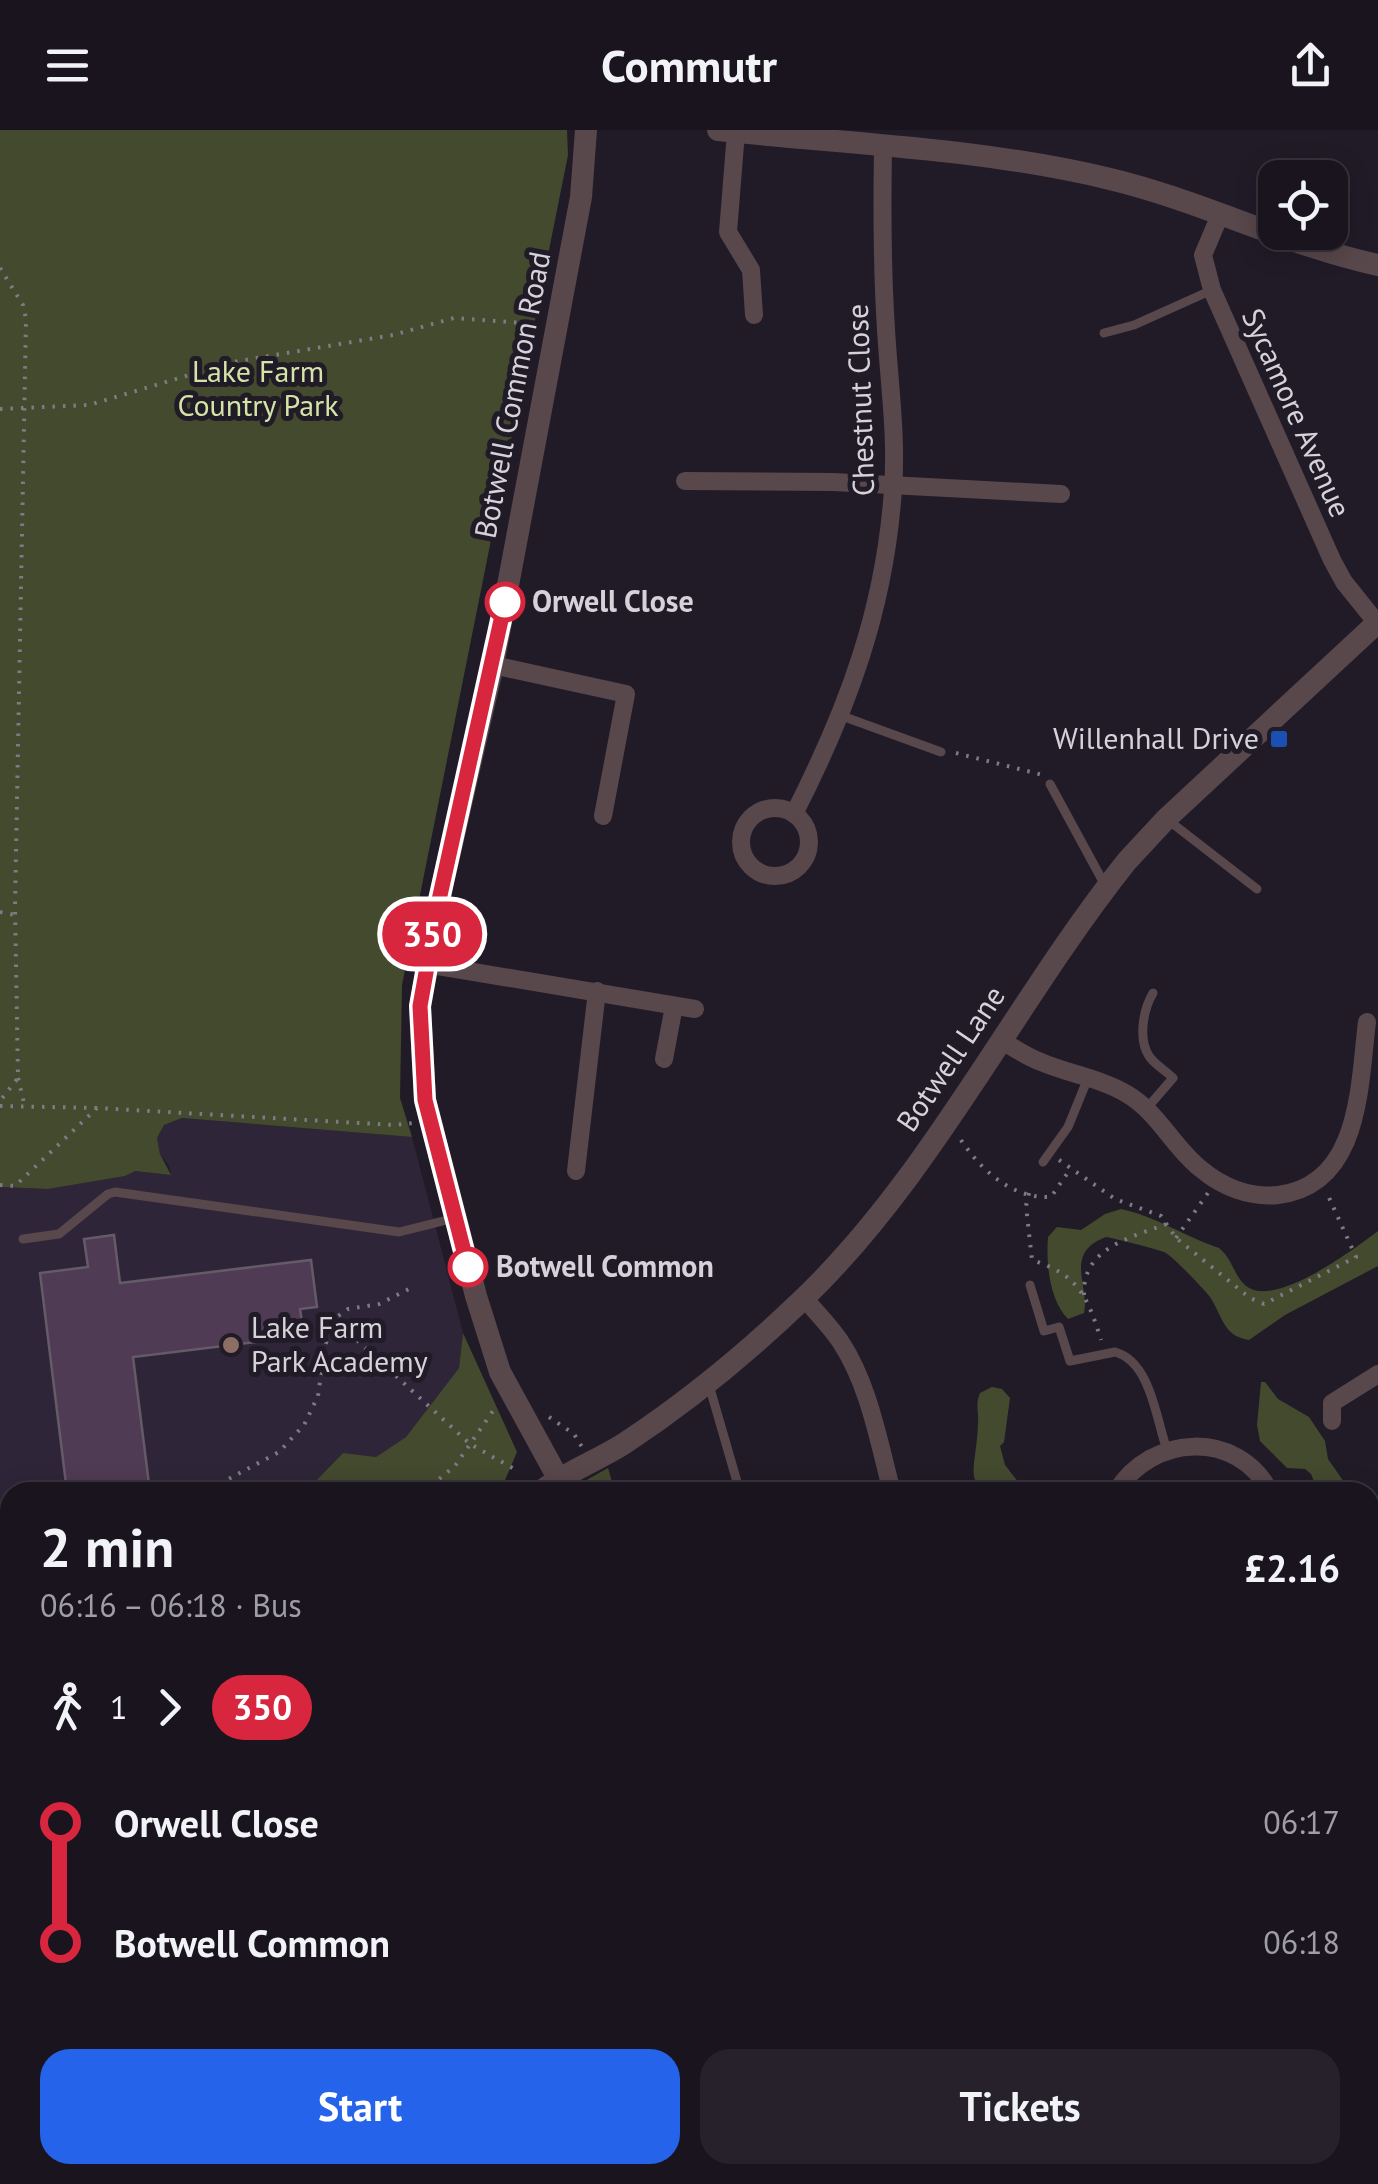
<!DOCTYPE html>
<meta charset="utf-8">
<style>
:root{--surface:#19141e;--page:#26212b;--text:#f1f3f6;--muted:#9f9ea4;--line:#37333c;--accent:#2563eb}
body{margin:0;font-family:"PT Sans",sans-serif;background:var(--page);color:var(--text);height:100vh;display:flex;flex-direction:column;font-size:38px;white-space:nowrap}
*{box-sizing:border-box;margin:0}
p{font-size:32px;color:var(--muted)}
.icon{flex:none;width:55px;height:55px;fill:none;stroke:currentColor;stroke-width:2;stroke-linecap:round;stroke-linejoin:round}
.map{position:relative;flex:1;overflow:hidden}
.panel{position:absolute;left:0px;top:1352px;width:1380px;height:702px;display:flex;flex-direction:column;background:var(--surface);border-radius:30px 30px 0 0;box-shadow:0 5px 25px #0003,0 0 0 2px var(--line)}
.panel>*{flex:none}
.badge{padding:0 20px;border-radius:32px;font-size:35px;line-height:65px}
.controls{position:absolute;left:1258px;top:30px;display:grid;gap:20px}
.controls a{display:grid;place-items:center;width:90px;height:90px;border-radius:20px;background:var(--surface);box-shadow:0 5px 25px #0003,0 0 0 2px var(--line);font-size:50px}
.map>.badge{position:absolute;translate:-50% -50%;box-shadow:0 0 0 5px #fff}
.legs{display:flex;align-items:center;gap:15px;height:110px;padding:0 40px;font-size:32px}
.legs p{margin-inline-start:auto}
.overview{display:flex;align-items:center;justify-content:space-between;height:170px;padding:0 40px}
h1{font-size:55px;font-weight:800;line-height:75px}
.button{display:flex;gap:20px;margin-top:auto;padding:20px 40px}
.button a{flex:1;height:115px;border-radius:30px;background:var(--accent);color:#fff;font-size:40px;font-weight:800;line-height:115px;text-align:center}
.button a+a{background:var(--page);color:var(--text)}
ul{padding:0 40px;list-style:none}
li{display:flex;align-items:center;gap:35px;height:120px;font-size:38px}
li i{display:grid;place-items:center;width:15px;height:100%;margin:0 12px;background:currentColor}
li i::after{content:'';width:25px;height:25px;margin:-12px;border:8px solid;border-radius:50%;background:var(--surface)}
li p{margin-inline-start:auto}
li:first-child i{background:linear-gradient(#0000 50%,currentColor 0)}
li:last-child i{background:linear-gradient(currentColor 50%,#0000 0)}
header{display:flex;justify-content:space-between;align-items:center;height:130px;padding:0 40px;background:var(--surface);font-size:45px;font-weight:800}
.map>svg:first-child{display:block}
.built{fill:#2e2638}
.green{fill:#434a2e}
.building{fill:#503b55;stroke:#655a67;stroke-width:2.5}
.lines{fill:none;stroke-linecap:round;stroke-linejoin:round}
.path{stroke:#7f7b85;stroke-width:4;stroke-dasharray:2.5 8;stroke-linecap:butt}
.service{stroke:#58474b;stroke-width:9}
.minor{stroke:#58474b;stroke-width:18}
.tertiary{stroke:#58474b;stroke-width:22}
.line-1-casing{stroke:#fff;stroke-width:22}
.line-1{stroke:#d7263d;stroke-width:15}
.stop-1-dot{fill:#fff;stroke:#d7263d;stroke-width:5}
.transit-dot{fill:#1a4fb4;stroke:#211b28;stroke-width:4}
.education-dot{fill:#8d6e63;stroke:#211b28;stroke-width:4}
.labels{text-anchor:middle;stroke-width:10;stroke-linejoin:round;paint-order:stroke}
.park-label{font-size:30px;fill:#d4e4a7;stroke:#211b28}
.street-label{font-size:30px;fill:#d5d2da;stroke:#211b28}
.stop-label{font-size:30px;font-weight:bold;fill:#d5d2da;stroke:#211b28;text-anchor:start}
.poi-label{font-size:30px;fill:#d5d2da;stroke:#211b28;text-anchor:end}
</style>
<header><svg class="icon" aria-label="menu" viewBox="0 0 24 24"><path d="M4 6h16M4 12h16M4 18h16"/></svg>Commutr<svg class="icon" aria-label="share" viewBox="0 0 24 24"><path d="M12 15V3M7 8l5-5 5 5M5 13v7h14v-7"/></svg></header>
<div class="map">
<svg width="1378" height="2054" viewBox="0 0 1378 2054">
<rect width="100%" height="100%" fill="#211b28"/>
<path class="built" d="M182 988 412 1007 463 1203 459 1238 406 1307 376 1327 342 1324 305 1362H10V1444L0 1441V1057L48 1059 124 1046 135 1041 171 1045 169 1036 160 1024 157 1008 164 995Z"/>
<g class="green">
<path d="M0 0H567L568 25 402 855 400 968 412 1007 182 988 164 995 157 1008 160 1024 171 1045 135 1041 125 1046 48 1059 0 1057Z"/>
<path d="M1121 1079C1155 1086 1186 1107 1219 1118 1232 1128 1234 1146 1246 1156 1275 1179 1354 1119 1378 1101V1136L1285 1185 1249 1210C1223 1206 1223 1187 1210 1167 1204 1159 1174 1128 1166 1123 1162 1120 1112 1108 1106 1107 1063 1123 1090 1156 1084 1183L1068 1189C1049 1170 1046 1132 1048 1107L1057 1097 1081 1100 1105 1084Z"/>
<path d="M463 1203 517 1322 500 1362H305L343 1323 376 1327 406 1307 459 1238Z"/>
<path d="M1261 1252H1265L1278 1269 1309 1287 1325 1311 1328 1329 1351 1362H1318L1311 1344 1305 1339 1287 1338 1260 1311 1257 1295Z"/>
<path d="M992 1257 1002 1259 1010 1268 1004 1312 1000 1316 1005 1335 1026 1362C955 1363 976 1348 978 1294 979 1282 975 1275 980 1263Z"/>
<path d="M608 1338 615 1362H564L567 1361Z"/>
<path d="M1370 1385C1378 1404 1378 1429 1370 1446Z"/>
<path d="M0 1441 10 1444V1758L0 1757Z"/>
<path d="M1131 2045H1163L1166 2054H1112Z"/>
</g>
<path class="building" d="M114 1105 120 1153 311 1130 317 1177 300 1179 304 1206 133 1227 150 1362H67L40 1143 88 1137 84 1109Z"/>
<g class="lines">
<g class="path">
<path d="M0 138 23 175 26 189 15 777 18 948 0 971"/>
<path d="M0 279 89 275 233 232 393 205 454 188 539 194"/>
<path d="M956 623 1043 645"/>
<path d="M0 782 15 785"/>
<path d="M18 948 24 973"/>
<path d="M0 976 97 978"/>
<path d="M961 1010C981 1040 1012 1069 1051 1067L1071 1038"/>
<path d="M1059 1030 1115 1069 1161 1086 1176 1108 1250 1168 1264 1174 1356 1127 1326 1061"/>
<path d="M0 1055 15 1056 97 978 394 995 413 993"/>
<path d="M1029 1063 1026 1076 1032 1130C1078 1145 1087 1165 1101 1210"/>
<path d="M1176 1108 1208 1063"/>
<path d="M1084 1165C1082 1118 1130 1108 1166 1094"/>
<path d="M334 1189 470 1314 516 1340"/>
<path d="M549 1287 574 1304 582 1317"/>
<path d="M27 1359 28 1362"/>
<path d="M508 1359 510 1362"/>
<path d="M213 1362 223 1352 279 1322 304 1295 318 1266 325 1216 334 1189 348 1179 379 1174 409 1159"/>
<path d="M423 1362 455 1336 497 1275"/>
<path d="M588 1362 603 1354 601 1351"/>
<path d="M0 1461 10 1466"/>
<path d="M0 1613 10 1636"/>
<path d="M776 2045 778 2054"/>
</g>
<g class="service">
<path d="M1104 203 1134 195 1212 160"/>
<path d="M842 586 941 622"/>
<path d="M1050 654 1106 757"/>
<path d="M1168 690 1257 759"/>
<path d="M1147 978 1173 948C1166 941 1154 934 1149 926 1138 909 1143 880 1153 863"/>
<path d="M1043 1032 1068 997 1088 948"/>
<path d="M23 1109 59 1104 108 1064 115 1062 399 1102 455 1088"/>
<path d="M1030 1155 1044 1201 1059 1197 1070 1231 1115 1222C1151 1232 1156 1289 1167 1320"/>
<path d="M709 1255 740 1362"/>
<path d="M1370 1660 1375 1656"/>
</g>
<g class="minor">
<path d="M736 2 728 102 751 140 754 185"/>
<path d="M1220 85 1203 125 1212 160 1332 430 1344 452 1377 493"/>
<path d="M685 351 833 352 1061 364"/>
<path d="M493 535 626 564 603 686"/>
<circle cx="775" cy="712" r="34"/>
<path d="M794 684C848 578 885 479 893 359 897 306 889 252 886 199 882 139 882 77 883 17"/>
<path d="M426 834 695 879"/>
<path d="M1001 910C1014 918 1027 927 1041 932 1069 944 1100 948 1127 964 1159 983 1173 1017 1201 1039 1222 1057 1250 1068 1278 1065 1361 1055 1359 955 1367 892"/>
<path d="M664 929 674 876"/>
<path d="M576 1041 597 861"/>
<path d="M804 1168C816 1182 830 1196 840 1211 869 1254 879 1313 892 1362"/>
<path d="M1332 1291V1273L1378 1244"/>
<path d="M1116 1362C1151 1304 1238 1299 1270 1362"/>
<path d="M1370 1810 1378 1823"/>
<path d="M242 2045 243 2054"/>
<path d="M1180 2054 1182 2045"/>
</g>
<g class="tertiary">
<path d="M718 0C848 14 982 18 1110 49 1202 71 1286 115 1378 135"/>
<path d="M558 1348 500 1242 476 1166 425 970 420 877 439 770 493 535 581 67 586 0"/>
<path d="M540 1362C566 1342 597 1331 625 1313 687 1272 748 1222 802 1170 931 1047 1016 870 1127 731L1166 689 1378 492"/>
<path d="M0 1782 10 1786"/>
<path d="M1370 1845 1378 1840"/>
<path d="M0 1988 10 1938"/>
<path d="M1055 2054 1080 2045"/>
</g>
</g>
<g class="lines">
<defs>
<path id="line-1" d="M468 1137 425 970 420 876 439 770 505 472"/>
</defs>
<use href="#line-1" class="line-1-casing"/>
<use href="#line-1" class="line-1"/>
</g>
<g class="stop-1-dot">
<circle cx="505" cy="472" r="18"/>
<circle cx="468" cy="1137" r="18"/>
</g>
<rect class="transit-dot" x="1269" y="599" width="20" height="20" rx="5"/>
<circle class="education-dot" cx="231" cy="1215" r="10"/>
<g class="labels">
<g class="park-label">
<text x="258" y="252">Lake Farm<tspan x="258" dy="34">Country Park</tspan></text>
</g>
<g class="street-label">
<text transform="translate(513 265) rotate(-79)" y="10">Botwell Common Road</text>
<text transform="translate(861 270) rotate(-92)" y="10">Chestnut Close</text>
<text transform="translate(1296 283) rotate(66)" y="10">Sycamore Avenue</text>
<text transform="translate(951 929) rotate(-56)" y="10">Botwell Lane</text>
</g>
<g class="stop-label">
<text x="532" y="482">Orwell Close</text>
<text x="496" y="1147">Botwell Common</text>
</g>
<g class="poi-label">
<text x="1259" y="619">Willenhall Drive</text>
<text x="251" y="1208" text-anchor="start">Lake Farm<tspan x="251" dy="34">Park Academy</tspan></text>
</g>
</g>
</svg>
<div class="controls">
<a><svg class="icon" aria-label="locate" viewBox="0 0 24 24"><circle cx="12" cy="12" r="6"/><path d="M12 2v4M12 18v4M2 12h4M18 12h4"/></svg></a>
</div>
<b class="badge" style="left:432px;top:804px;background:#d7263d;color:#fff">350</b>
<section class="panel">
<div class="overview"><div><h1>2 min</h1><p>06:16 – 06:18 · Bus</p></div><b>£2.16</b></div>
<div class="legs"><svg class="icon" aria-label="walk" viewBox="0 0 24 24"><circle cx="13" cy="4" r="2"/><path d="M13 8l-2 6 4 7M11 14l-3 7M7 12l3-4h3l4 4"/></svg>1<svg class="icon" aria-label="forward" viewBox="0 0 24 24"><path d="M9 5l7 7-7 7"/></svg><b class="badge" style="background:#d7263d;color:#fff">350</b></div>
<ul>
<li><i style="color:#d7263d"></i><b>Orwell Close</b><p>06:17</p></li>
<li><i style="color:#d7263d"></i><b>Botwell Common</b><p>06:18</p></li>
</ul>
<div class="button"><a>Start</a><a>Tickets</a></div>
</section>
</div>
